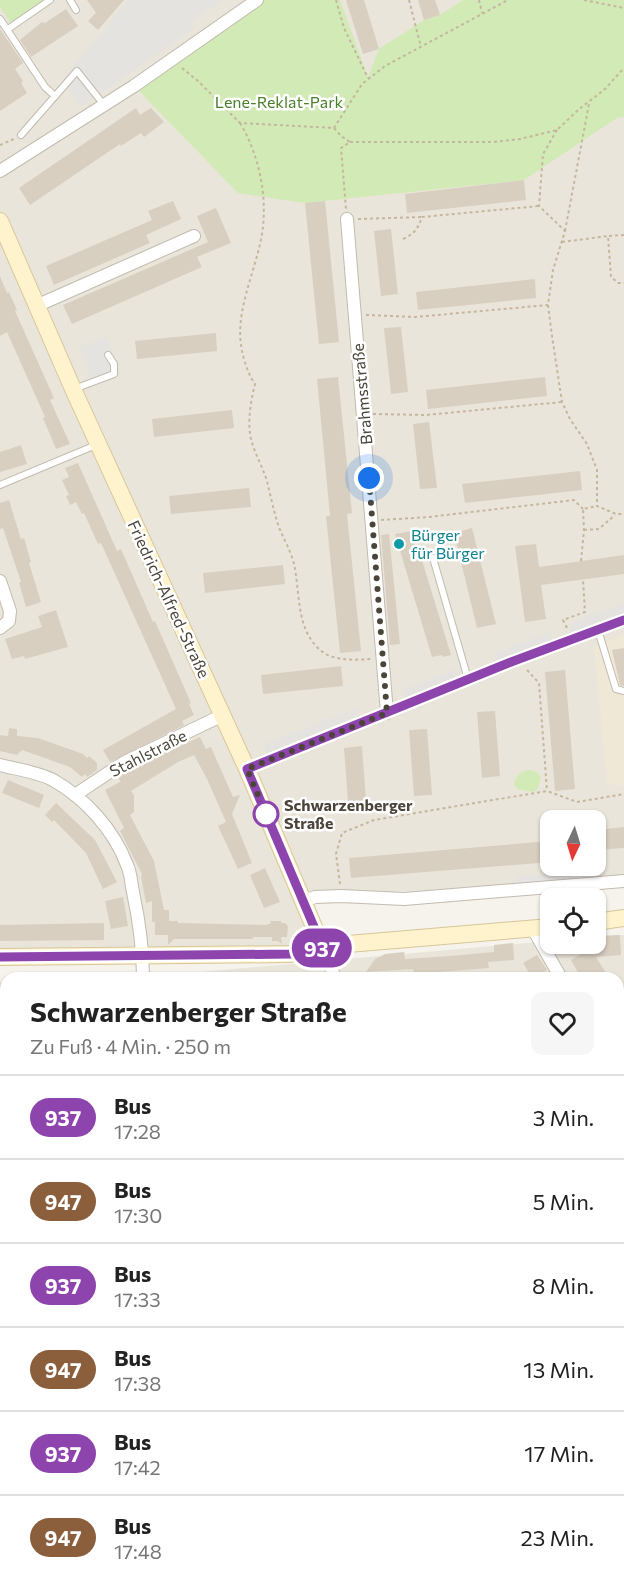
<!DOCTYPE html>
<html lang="de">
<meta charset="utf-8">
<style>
:root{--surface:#fff;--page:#f6f6f6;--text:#222;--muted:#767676;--line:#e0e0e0}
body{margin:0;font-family:Commissioner,sans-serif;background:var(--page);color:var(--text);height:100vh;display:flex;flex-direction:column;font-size:22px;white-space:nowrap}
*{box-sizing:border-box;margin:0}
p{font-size:20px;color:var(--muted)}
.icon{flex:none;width:33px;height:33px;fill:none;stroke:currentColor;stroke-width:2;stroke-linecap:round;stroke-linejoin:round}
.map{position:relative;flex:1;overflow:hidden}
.drawer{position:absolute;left:0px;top:972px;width:624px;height:618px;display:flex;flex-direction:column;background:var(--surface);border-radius:18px 18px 0 0;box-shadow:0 2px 4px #0004}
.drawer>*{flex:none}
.badge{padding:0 12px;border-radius:20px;font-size:21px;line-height:39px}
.needle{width:39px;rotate:184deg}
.tools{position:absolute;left:540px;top:810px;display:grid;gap:12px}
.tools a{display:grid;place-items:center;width:66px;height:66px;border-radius:12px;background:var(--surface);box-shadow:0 2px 4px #0004;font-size:30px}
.you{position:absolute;width:30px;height:30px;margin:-15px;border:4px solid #fff;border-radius:50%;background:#1a73e8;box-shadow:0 0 0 9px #1a73e833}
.map>.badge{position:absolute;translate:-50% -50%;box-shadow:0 0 0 3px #fff}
.round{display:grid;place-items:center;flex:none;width:63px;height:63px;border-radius:12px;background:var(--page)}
.head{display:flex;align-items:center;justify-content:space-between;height:102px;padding:0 30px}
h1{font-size:28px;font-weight:700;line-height:45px}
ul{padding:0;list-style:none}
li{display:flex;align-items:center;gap:18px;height:84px;padding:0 30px;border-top:2px solid var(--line)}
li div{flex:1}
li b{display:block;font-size:22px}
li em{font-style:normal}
li .badge{min-width:66px;font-weight:700;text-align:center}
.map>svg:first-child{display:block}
.residential{fill:#eae5da;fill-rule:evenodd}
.education{fill:#efe8d6}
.green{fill:#d2eab5}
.parking{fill:#e5e3e0}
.building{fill:#d8cfc1}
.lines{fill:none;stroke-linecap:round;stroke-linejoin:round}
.lane-casing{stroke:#c2bbae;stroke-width:8}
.street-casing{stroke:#c2bbae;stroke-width:14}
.secondary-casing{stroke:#d6c79b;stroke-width:18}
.path{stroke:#c4b79f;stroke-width:2;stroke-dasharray:3 3;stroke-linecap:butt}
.lane{stroke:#fff;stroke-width:6}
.street{stroke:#fff;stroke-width:12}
.secondary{stroke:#fff3cd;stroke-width:16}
.line-casing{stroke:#fff;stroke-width:14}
.line{stroke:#8e44ad;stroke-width:9}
.walk{stroke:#4b4439;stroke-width:6;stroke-dasharray:0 10.8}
.culture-dot{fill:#0f9aa8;stroke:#fff;stroke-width:2}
.stop-dot{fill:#fff;stroke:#8e44ad;stroke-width:3}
.labels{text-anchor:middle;stroke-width:5;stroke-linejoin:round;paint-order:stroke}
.park-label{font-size:16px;fill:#4a7f2a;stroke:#fff}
.street-label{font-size:16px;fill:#4b4439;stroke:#fff}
.culture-label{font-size:16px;fill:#0d838f;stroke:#fff;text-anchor:start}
.stop-label{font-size:16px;font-weight:bold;fill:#4b4439;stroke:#fff;text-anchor:start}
</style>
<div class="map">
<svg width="624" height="1590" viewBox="0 0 624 1590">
<rect width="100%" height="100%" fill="#f6f3ec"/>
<g class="residential">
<path d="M0 0H624V882L342 894 305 898 0 215ZM550 820H596V866H550Z"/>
<path d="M0 228 321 946 0 953Z"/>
<path d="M624 935V1590H0V982H6V1584H618V978H92L177 974 550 941V944H596V937Z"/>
</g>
<path class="education" d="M624 635V788L607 782 594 647Z"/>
<g class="green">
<path d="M0 0H45L11 23 0 7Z"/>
<path d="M261 0H340L368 77 379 49 424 20 440 15 463 0H624V117L617 118 524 180 305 203 238 193 134 86Z"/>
<path d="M529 770 537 772 541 777 537 790 532 792 517 789 514 783C517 775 521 771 529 770Z"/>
<path d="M6 1083V1199L0 1171V1084Z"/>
</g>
<g class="parking">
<path d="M129 0H223L190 23 193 29 114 85 79 107 63 78Z"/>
<path d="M107 336 121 374 93 385 79 347Z"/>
<path d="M624 603V614L572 634 568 624Z"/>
<path d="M550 632 554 641 497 662 494 653Z"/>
<path d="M456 669 459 677 407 699 403 690Z"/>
<path d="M355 709 359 718 267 753 263 744Z"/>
<path d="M600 870 593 879 513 886 518 877Z"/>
</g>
<g class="building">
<path d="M87 0H124L98 30 88 21 96 13Z"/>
<path d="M346 0H364L379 49 363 54Z"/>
<path d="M418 0H435L440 15 424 20Z"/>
<path d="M66 9 78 26 31 57 20 40 42 22 45 23Z"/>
<path d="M0 29 23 63 15 69 23 81 21 83 27 93 0 111Z"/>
<path d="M136 108 140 115 151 108 164 122 144 137 141 133 121 146 120 144 30 205 19 188Z"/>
<path d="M524 180 526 200 407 213 405 194Z"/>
<path d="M173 201 181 219 146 235 150 243 54 285 46 266 152 220 148 211Z"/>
<path d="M325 201 339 342 319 344 305 203Z"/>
<path d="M216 208 231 243 197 257 202 267 72 324 63 305 208 242 197 216Z"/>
<path d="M391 229 398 294 381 296 374 231Z"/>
<path d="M0 276 7 293 9 292 17 310 15 311 54 398 50 400 70 444 56 449 43 418 45 417 7 332 0 336Z"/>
<path d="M535 279 536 298 418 310 416 292Z"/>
<path d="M401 327 408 392 391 394 384 328Z"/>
<path d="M216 333 217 351 137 359 135 341Z"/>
<path d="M338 377 352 513 347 514 361 651 340 653 326 516H330L317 379Z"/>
<path d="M545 377 547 396 428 409 426 390Z"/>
<path d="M232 410 234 428 154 437 152 419Z"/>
<path d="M429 422 437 488 420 489 413 424Z"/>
<path d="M21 445 27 464 0 472V452Z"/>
<path d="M78 463 117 551 121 549 153 622 155 621 191 703 189 704 194 715 182 721 184 725 110 762 103 750 176 709 101 543 98 544 84 513 82 514 76 502 70 505 66 496 69 495 62 480 69 477 65 468Z"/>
<path d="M580 471 582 490 465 503 462 484Z"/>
<path d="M249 488 251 507 171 514 169 496Z"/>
<path d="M9 500 21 539 24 538 31 562 29 563 41 602 26 607 19 583 21 582 3 528 0 529V503Z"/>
<path d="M472 528 496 624 477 628 454 533Z"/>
<path d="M413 531 451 655 443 657 442 655 432 657 395 534Z"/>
<path d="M389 534 400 644 390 645 381 535Z"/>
<path d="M536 544 539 567 624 555V574L541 585 546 619 525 622 515 546Z"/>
<path d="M283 565 285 584 205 593 203 573Z"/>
<path d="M56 610 68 647 25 659 24 656 12 659 5 639 42 627 38 616Z"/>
<path d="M624 648V686L620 685 612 650Z"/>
<path d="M341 666 343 686 263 694 261 675Z"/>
<path d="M565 670 575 789 555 791 545 672Z"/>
<path d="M495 711 500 776 482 778 477 712Z"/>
<path d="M9 728 17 729V736L38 738 83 754 87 758 89 756 97 763V770L87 777 85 774 82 777 70 767 22 750 17 755 0 751V735L8 736Z"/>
<path d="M427 729 432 795 414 796 409 730Z"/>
<path d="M200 737 206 749 211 747 233 797 240 795 232 814 252 863 238 869 218 826 226 822 207 779 194 755 178 762 131 791 134 796V812L130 815 154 861 164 910H169V921H178V923L266 925 271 923 270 921H281V923H285L288 926 287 937H281L282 944 278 941H272V937H253V939H174L168 945V935H155V922H152V901L146 903 141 877 142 874 120 831 124 828 105 790 120 782 121 783 118 776 127 770Z"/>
<path d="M362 746 367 813 349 814 344 748Z"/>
<path d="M8 780 44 795 39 808 2 793Z"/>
<path d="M56 803 95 840 117 882 103 889 86 853 54 820 52 822 45 815Z"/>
<path d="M624 827V848L596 850V830Z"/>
<path d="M550 841V862L351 878 349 858Z"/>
<path d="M265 868 280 902 264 908 250 875Z"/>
<path d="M123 897 128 926 111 929 105 901Z"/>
<path d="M104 923V940L0 941V925Z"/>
<path d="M620 935 621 955 596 957 609 978H581L571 960 599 943 598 936Z"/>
<path d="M513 943 514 960 488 962 489 968 414 974 413 969 366 972 375 959 385 954 404 952 405 959 450 956 494 952V945Z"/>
<path d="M537 955 547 970 532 978 523 963Z"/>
</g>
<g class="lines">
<defs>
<g id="lane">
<path d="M70 0 76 10"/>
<path d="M0 19 45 87 55 96"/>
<path d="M8 29 50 0"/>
<path d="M21 135 77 71 104 105"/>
<path d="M74 389 114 374V364L108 355"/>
<path d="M0 485 96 445"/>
<path d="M433 558 468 679"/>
<path d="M598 630 616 689 624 691"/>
<path d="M0 1280 6 1277"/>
</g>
<g id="street">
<path d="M0 171 134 86 257 0"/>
<path d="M347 219 387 713"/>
<path d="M36 306 194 236"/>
<path d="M0 581 10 611 9 621 0 628"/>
<path d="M0 765C16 769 38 772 53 780 85 798 114 830 127 865 131 873 131 883 133 892 139 920 143 949 143 978"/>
<path d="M247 769 511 662 624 620"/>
<path d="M75 795 123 763 223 715"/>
<path d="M304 901 315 897 341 896 404 899 624 881"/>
<path d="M533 929 561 978"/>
<path d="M323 948 335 978"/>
<path d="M618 1074 624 1084"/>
<path d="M0 1078 6 1077"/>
<path d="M618 1216 624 1213"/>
<path d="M0 1220 6 1240"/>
<path d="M618 1360 624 1357"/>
<path d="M618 1544 624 1555"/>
<path d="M0 1580H6"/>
<path d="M162 1584 166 1590"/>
<path d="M428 1584 431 1590"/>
<path d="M334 1590 344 1584"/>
<path d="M587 1590 593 1584"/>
</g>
<g id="secondary">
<path d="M0 221 73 389 247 769 323 948"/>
<path d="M596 922 624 918"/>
<path d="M0 957 291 954 348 944 550 927"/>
</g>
</defs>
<use href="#lane" class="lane-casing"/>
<use href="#street" class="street-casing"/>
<use href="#secondary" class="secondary-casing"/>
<g class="path">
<path d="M336 0 344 28 368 78"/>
<path d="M409 0 421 47"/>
<path d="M479 0 482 13"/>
<path d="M584 0 624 8"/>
<path d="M182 68 198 81 240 123 334 128 362 84 385 66 508 0"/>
<path d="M240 123C259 155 268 196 262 234 255 276 231 316 244 359 247 369 249 375 255 384 251 400 248 418 250 434 253 451 262 465 267 481 271 497 274 514 280 530 285 541 291 552 294 564 300 591 296 624 316 646 330 662 352 660 372 659"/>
<path d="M334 128 341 136 350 142 341 148 346 209"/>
<path d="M557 130 543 154 539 206 565 231 553 270 548 305 552 336 562 402 570 419 587 444 597 470V506L616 514H624"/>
<path d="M350 142H493L520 139 557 130 578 110 605 89 624 68"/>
<path d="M0 145 14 139"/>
<path d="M358 219 422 217"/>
<path d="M565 231 589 104"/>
<path d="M624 235 608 236 611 277 618 283H624"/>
<path d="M403 239C414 234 418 229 422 217L539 206"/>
<path d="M562 242 608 236"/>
<path d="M366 315 415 317 548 305"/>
<path d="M373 414 426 415 562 402"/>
<path d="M381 520 429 517 574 500 583 509"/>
<path d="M584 530 599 529 615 515"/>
<path d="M581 561 584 530 583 509 597 506"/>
<path d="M567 628 563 620 585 612 583 580"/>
<path d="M527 670 539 683 547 791"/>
<path d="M340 884 336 854 342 833 374 820 547 791 577 802 624 794"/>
<path d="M0 1427 6 1432"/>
<path d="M30 1590V1584"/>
</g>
<use href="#lane" class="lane"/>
<use href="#street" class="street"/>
<use href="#secondary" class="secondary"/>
</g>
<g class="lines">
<defs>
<path id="line" d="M0 957 291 954 323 948 247 769 511 662 624 620"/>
</defs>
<use href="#line" class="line-casing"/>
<use href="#line" class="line"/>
<path class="walk" d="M266 814 247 769 387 713 369 478"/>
</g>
<circle class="culture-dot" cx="399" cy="544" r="6"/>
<circle class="stop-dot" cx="266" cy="814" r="12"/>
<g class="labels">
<g class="park-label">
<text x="279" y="108">Lene-Reklat-Park</text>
</g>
<g class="street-label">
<text transform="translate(362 394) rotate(-95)" y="6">Brahmsstraße</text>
<text transform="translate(169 599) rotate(65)" y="6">Friedrich-Alfred-Straße</text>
<text transform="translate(148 753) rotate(-27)" y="6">Stahlstraße</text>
</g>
<g class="culture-label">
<text x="411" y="541">Bürger<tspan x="411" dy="18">für Bürger</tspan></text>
</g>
<g class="stop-label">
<text x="284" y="811">Schwarzenberger<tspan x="284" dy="18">Straße</tspan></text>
</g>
</g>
</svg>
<div class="tools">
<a><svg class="needle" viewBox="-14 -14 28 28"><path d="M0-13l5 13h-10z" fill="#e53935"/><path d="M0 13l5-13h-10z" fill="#767676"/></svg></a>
<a><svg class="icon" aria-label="locate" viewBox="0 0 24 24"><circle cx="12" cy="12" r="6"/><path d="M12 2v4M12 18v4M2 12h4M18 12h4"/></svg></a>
</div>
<div class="you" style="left:369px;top:478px"></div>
<b class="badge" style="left:322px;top:948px;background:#8e44ad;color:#fff">937</b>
<section class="drawer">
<div class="head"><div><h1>Schwarzenberger Straße</h1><p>Zu Fuß · 4 Min. · 250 m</p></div><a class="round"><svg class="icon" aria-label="heart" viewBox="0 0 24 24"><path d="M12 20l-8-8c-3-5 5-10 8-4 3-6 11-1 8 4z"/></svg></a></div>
<ul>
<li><span class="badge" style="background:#8e44ad;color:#fff">937</span><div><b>Bus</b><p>17:28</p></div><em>3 Min.</em></li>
<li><span class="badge" style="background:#8b5e3c;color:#fff">947</span><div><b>Bus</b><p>17:30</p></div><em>5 Min.</em></li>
<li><span class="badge" style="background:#8e44ad;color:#fff">937</span><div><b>Bus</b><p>17:33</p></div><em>8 Min.</em></li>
<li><span class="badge" style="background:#8b5e3c;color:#fff">947</span><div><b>Bus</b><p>17:38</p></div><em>13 Min.</em></li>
<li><span class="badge" style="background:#8e44ad;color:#fff">937</span><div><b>Bus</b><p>17:42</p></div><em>17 Min.</em></li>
<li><span class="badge" style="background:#8b5e3c;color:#fff">947</span><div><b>Bus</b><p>17:48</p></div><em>23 Min.</em></li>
</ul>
</section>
</div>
